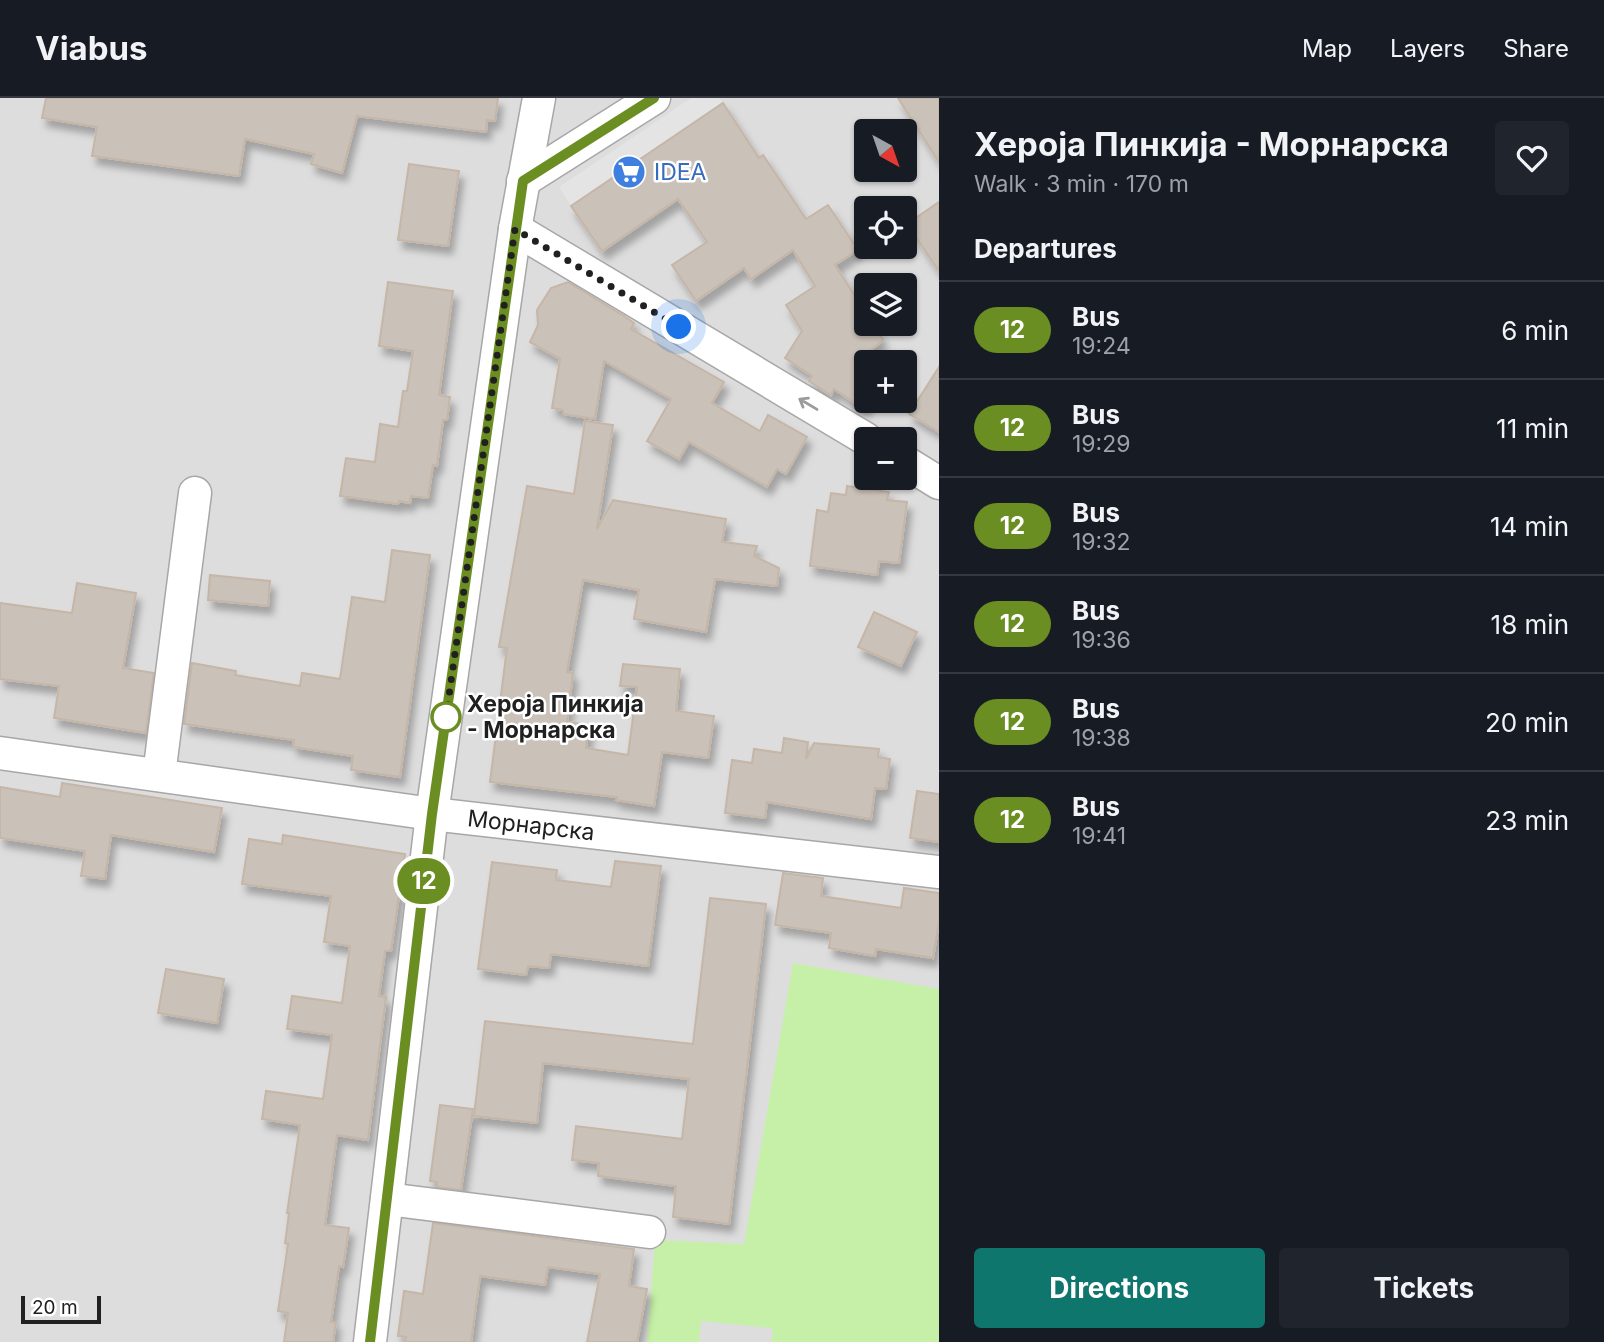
<!DOCTYPE html>
<meta charset="utf-8">
<style>
:root{--surface:#171b24;--page:#20242c;--text:#f1f3f6;--muted:#9ea1a6;--line:#363941;--accent:#0f766e}
body{margin:0;font-family:Inter,sans-serif;background:var(--page);color:var(--text);height:100vh;display:flex;flex-direction:column;font-size:26px;white-space:nowrap}
*{box-sizing:border-box;margin:0}
p{font-size:23px;color:var(--muted)}
.icon{flex:none;width:38px;height:38px;fill:none;stroke:currentColor;stroke-width:2;stroke-linecap:round;stroke-linejoin:round}
.map{position:relative;flex:1;overflow:hidden}
.sheet{display:flex;flex-direction:column;background:var(--surface);width:665px}
.sheet>*{flex:none}
.badge{padding:0 14px;border-radius:23px;font-size:24px;line-height:46px}
.needle{width:46px;rotate:140deg}
.controls{position:absolute;left:854px;top:21px;display:grid;gap:14px}
.controls a{display:grid;place-items:center;width:63px;height:63px;border-radius:7px;background:var(--surface);box-shadow:0 2px 5px #0004;font-size:35px}
.scale{position:absolute;left:21px;bottom:18px;width:80px;box-sizing:border-box;padding-left:7px;border:4px solid #202020;border-top:0;font-size:19px;line-height:24px;white-space:nowrap;color:#202020;-webkit-text-stroke:5px #fff;paint-order:stroke}
.you{position:absolute;width:35px;height:35px;margin:-18px;border:5px solid #fff;border-radius:50%;background:#1a73e8;box-shadow:0 0 0 10px #1a73e833}
.map>.badge{position:absolute;translate:-50% -50%;box-shadow:0 0 0 4px #fff}
h2{padding:0 35px;font-size:26px;line-height:63px}
.round{display:grid;place-items:center;flex:none;width:74px;height:74px;border-radius:7px;background:var(--page)}
.overview{display:flex;align-items:center;justify-content:space-between;height:119px;padding:0 35px}
h1{font-size:33px;font-weight:700;line-height:52px}
.action{display:flex;gap:14px;margin-top:auto;padding:14px 35px}
.action a{flex:1;height:80px;border-radius:7px;background:var(--accent);color:#fff;font-size:28px;font-weight:700;line-height:80px;text-align:center}
.action a+a{background:var(--page);color:var(--text)}
ul{padding:0;list-style:none}
li{display:flex;align-items:center;gap:21px;height:98px;padding:0 35px;border-top:2px solid var(--line)}
li div{flex:1}
li b{display:block;font-size:26px}
li em{font-style:normal}
li .badge{min-width:77px;font-weight:700;text-align:center}
header{display:flex;align-items:center;gap:42px;box-sizing:border-box;height:98px;padding:0 35px;background:var(--surface);border-bottom:2px solid var(--line)}
header strong{font-size:33px}
nav{display:flex;gap:38px;margin-inline-start:auto;font-size:24px}
main{display:flex;flex:1;min-height:0}
.map>svg:first-child{display:block}
.residential{fill:#dedddd;fill-rule:evenodd}
.grass{fill:#c6f0a8}
.parking{fill:#e4e4e4}
.building{fill:#cac1b8;stroke:#c5b6a7;stroke-width:2;filter:url(#shadow)}
.lines{fill:none;stroke-linecap:round;stroke-linejoin:round}
.minor-casing{stroke:#a7a7a7;stroke-width:35}
.minor{stroke:#fff;stroke-width:32}
.oneway{stroke:#9b9b9b}
.line-casing{stroke:#fff;stroke-width:16}
.line{stroke:#6b8e23;stroke-width:10}
.walk{stroke:#202020;stroke-width:7;stroke-dasharray:0 12.6}
.stop-dot{fill:#fff;stroke:#6b8e23;stroke-width:3.5}
.labels{text-anchor:middle;stroke-width:5;stroke-linejoin:round;paint-order:stroke}
.shop-label{font-size:23px;fill:#366cbe;stroke:#fff;text-anchor:start}
.stop-label{font-size:23px;font-weight:bold;fill:#202020;stroke:#fff;text-anchor:start}
.street-label{font-size:23px;fill:#202020;stroke:#fff}
</style>
<header>
<strong>Viabus</strong>
<nav><a>Map</a><a>Layers</a><a>Share</a></nav>
</header>
<main>
<div class="map">
<svg width="939" height="1244" viewBox="0 0 939 1244">
<defs>
<filter id="shadow"><feDropShadow dx="4.5" dy="8" stdDeviation="3.5" flood-color="#0004"/></filter>
</defs>
<rect width="100%" height="100%" fill="#f2eee6"/>
<g class="residential">
<path d="M0 0H524L354 1244H0Z"/>
<path d="M550 0H939V1244H380L450 702ZM866 33H905V72H866ZM866 110H905V149H866ZM866 187H905V226H866ZM866 264H905V303H866ZM866 341H905V380H866Z"/>
</g>
<path class="grass" d="M793 865 939 891V1244H772V1230L701 1223 699 1244H647L655 1142 744 1146Z"/>
<path class="parking" d="M691 0H719L723 5 571 108 559 89Z"/>
<g class="building">
<path d="M46 0H498L495 23 487 22 486 34 357 18 342 75 311 66 314 56 245 41 239 78 92 58 97 29 42 20Z"/>
<path d="M898 0H939V64Z"/>
<path d="M723 5 759 60 763 57 806 121 828 107 858 152 835 167 866 215V226H873L883 242 864 258 874 264H866V303H869L864 311 834 291 831 297 809 283 812 278 785 260 802 233 786 207 815 188 793 152 751 181 744 170 696 203 672 167 707 144 678 101 602 153 571 108Z"/>
<path d="M409 66 459 73 448 148 398 142Z"/>
<path d="M939 104V173L907 126Z"/>
<path d="M388 184 453 193 439 297 450 299 447 322H443L437 368 433 367 428 400 411 398 410 405 399 403 398 406 340 398 346 360 375 364 380 326 398 329 403 293H407L413 253 379 248Z"/>
<path d="M568 184 624 218 634 225 631 231 724 284 712 305 760 333 768 317 807 339 786 376 777 371 767 389 689 344 679 361 647 343 671 301 604 263 595 321 563 316V312L552 310 560 261 530 244 538 227 537 212 551 190Z"/>
<path d="M939 269V334L909 316Z"/>
<path d="M585 323 613 327 597 431 613 402 726 421 722 444 757 448 754 458 779 470 777 488 715 481 706 534 634 521 639 492 583 482 567 574 573 575 567 624 589 627 586 650 628 657 637 589 620 588 623 566 680 571 676 613 714 618 708 660 662 654 654 708 616 702 617 699 490 684 507 550 499 549 527 388 574 396Z"/>
<path d="M847 388 889 394 887 402 907 404 899 465 879 463 877 477 810 468 817 412 828 414 831 395 846 397Z"/>
<path d="M392 452 430 457 400 679 351 672 353 658 293 649 294 642 184 626 192 565 236 573 235 577 300 588 302 575 340 581 352 499 385 504Z"/>
<path d="M210 477 270 483 268 508 208 502Z"/>
<path d="M77 485 136 495 123 570 154 575 146 635 54 620 59 588 0 581V505L72 515Z"/>
<path d="M874 514 917 534 901 568 858 549Z"/>
<path d="M784 640 808 644 806 661 814 645 879 651 878 659 890 661 886 691 875 690 871 721 767 704 765 720 725 715 732 662 752 665 754 651 782 655Z"/>
<path d="M62 685 222 710 214 754 111 737 105 781 81 778 85 753 0 740V689L60 699Z"/>
<path d="M917 693 939 696V744L910 740Z"/>
<path d="M283 737 405 756 391 853H385L379 898 386 899 368 1042 337 1037 325 1127 349 1130 343 1169 339 1168 331 1224H336L333 1244H284L288 1215 278 1213 288 1146 285 1145 289 1115H287L300 1027 262 1021 266 993 323 1001 332 937 287 931 292 898 342 905 350 848 324 844 331 798 242 786 249 741 282 746Z"/>
<path d="M615 763 661 768 648 868 551 856 549 870 528 868 526 877 478 871 492 764 557 772 556 782 611 789Z"/>
<path d="M783 775 823 780 821 798 901 810 904 790 939 795V824L933 860 876 851 875 858 829 850 831 835 775 827Z"/>
<path d="M710 800 766 806 729 1126 673 1119 676 1088 598 1078 599 1065 572 1062 576 1028 682 1041 689 981 543 965 537 1025 474 1018 485 923 693 946Z"/>
<path d="M166 871 224 881 217 925 158 915Z"/>
<path d="M440 1007 473 1011 461 1092 437 1089V1084L430 1083Z"/>
<path d="M433 1125 634 1151 629 1188 647 1191 637 1244H587L600 1176 548 1169 545 1187 480 1178 471 1244H405L406 1239 398 1238 404 1193 423 1196Z"/>
</g>
<g class="lines">
<defs>
<g id="minor">
<path d="M523 83 654 0"/>
<path d="M515 131 866 341"/>
<path d="M905 364 939 385"/>
<path id="s1" d="M0 655 432 716 939 774"/>
<path d="M159 677 195 395"/>
<path d="M387 1101 649 1134"/>
<path d="M370 1244 432 716 515 131 539 0"/>
</g>
</defs>
<use href="#minor" class="minor-casing"/>
<use href="#minor" class="minor"/>
</g>
<defs><path id="oneway-shaft" d="M-6 0H5M1.5-3L5.5 0L1.5 3" fill="none" stroke-width="1.6" stroke-linecap="round" stroke-linejoin="round" transform="scale(1.75)"/></defs>
<use class="oneway" href="#oneway-shaft" transform="translate(808 306) rotate(-149)"/>
<g class="lines">
<defs>
<path id="line" d="M370 1244 432 716 523 83 654 0"/>
</defs>
<use href="#line" class="line-casing"/>
<use href="#line" class="line"/>
<path class="walk" d="M446 619 515 131 679 229"/>
</g>
<defs>
<symbol id="supermarket-disc" viewBox="-11 -11 22 22"><circle r="9.5" fill="#3f7fe0" stroke="#fff"/><path d="M-6-5.5h2.5l.6 2H6L4.5 2H-2.5L-4.4-4H-6ZM-1.5 3.2a1.3 1.3 0 1 0 .1 0ZM3 3.2a1.3 1.3 0 1 0 .1 0Z" fill="#fff"/></symbol>
</defs>
<g fill-rule="evenodd">
<use href="#supermarket-disc" x="610" y="55" width="38" height="38"/>
</g>
<circle class="stop-dot" cx="446" cy="619" r="14"/>
<g class="labels">
<g class="shop-label">
<text x="654" y="82">IDEA</text>
</g>
<g class="stop-label">
<text x="467" y="614">Хероја Пинкија<tspan x="467" dy="26">- Морнарска</tspan></text>
</g>
<g class="street-label">
<text dy="8" stroke="none"><textPath href="#s1" startOffset="536">Морнарска</textPath></text>
</g>
</g>
</svg>
<div class="controls">
<a><svg class="needle" viewBox="-14 -14 28 28"><path d="M0-13l5 13h-10z" fill="#e53935"/><path d="M0 13l5-13h-10z" fill="#9ea1a6"/></svg></a>
<a><svg class="icon" aria-label="locate" viewBox="0 0 24 24"><circle cx="12" cy="12" r="6"/><path d="M12 2v4M12 18v4M2 12h4M18 12h4"/></svg></a>
<a><svg class="icon" aria-label="layers" viewBox="0 0 24 24"><path d="M12 4l9 5-9 5-9-5zM3 14l9 5 9-5"/></svg></a>
<a>+</a>
<a>−</a>
</div>
<div class="scale">20 m</div>
<div class="you" style="left:679px;top:229px"></div>
<b class="badge" style="left:424px;top:783px;background:#6b8e23;color:#fff">12</b>
</div>
<section class="sheet">
<div class="overview"><div><h1>Хероја Пинкија - Морнарска</h1><p>Walk · 3 min · 170 m</p></div><a class="round"><svg class="icon" aria-label="heart" viewBox="0 0 24 24"><path d="M12 20l-8-8c-3-5 5-10 8-4 3-6 11-1 8 4z"/></svg></a></div>
<h2>Departures</h2>
<ul>
<li><span class="badge" style="background:#6b8e23;color:#fff">12</span><div><b>Bus</b><p>19:24</p></div><em>6 min</em></li>
<li><span class="badge" style="background:#6b8e23;color:#fff">12</span><div><b>Bus</b><p>19:29</p></div><em>11 min</em></li>
<li><span class="badge" style="background:#6b8e23;color:#fff">12</span><div><b>Bus</b><p>19:32</p></div><em>14 min</em></li>
<li><span class="badge" style="background:#6b8e23;color:#fff">12</span><div><b>Bus</b><p>19:36</p></div><em>18 min</em></li>
<li><span class="badge" style="background:#6b8e23;color:#fff">12</span><div><b>Bus</b><p>19:38</p></div><em>20 min</em></li>
<li><span class="badge" style="background:#6b8e23;color:#fff">12</span><div><b>Bus</b><p>19:41</p></div><em>23 min</em></li>
</ul>
<div class="action"><a>Directions</a><a>Tickets</a></div>
</section>
</main>
